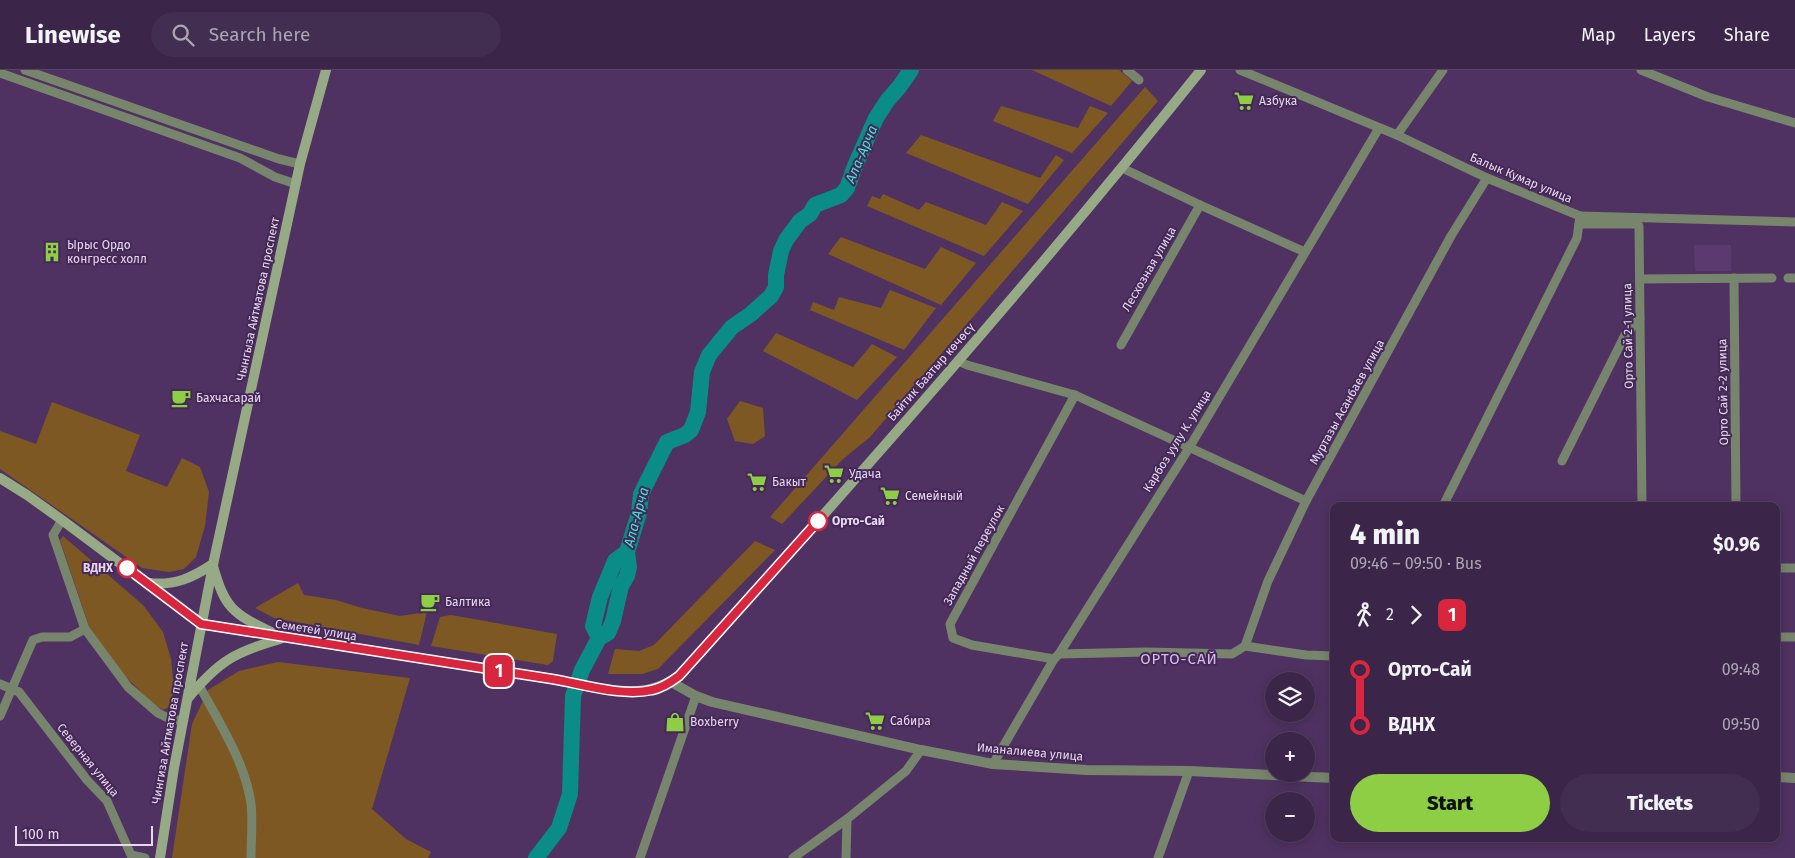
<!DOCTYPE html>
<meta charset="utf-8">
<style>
:root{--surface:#3b2649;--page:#422e50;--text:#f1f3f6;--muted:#aca5b4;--line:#544361;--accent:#8dce44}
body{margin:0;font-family:"Fira Sans",sans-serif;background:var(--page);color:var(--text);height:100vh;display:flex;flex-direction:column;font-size:19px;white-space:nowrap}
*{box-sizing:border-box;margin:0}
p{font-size:16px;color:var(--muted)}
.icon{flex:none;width:28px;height:28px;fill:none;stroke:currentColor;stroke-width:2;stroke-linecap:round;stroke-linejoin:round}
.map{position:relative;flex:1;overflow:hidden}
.drawer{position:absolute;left:1330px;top:432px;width:450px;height:340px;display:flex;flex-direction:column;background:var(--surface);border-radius:10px;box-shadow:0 2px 12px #0003,0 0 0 1px var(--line)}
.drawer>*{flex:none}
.badge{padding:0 10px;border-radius:8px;font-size:18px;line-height:32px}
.buttons{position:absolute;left:1265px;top:602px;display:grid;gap:10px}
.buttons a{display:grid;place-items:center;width:50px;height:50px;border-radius:50%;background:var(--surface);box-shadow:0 2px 12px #0003,0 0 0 1px var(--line);font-size:25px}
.scale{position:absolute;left:15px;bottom:12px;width:138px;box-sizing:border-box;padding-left:5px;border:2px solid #e7d7f3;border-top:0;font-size:14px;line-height:18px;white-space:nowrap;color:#e7d7f3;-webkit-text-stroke:4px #442855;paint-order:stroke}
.map>.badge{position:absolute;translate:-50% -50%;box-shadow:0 0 0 2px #fff}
.legs{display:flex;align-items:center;gap:8px;height:55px;padding:0 20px;font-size:16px}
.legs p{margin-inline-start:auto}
.head{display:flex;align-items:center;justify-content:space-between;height:85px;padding:0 20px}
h1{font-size:28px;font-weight:800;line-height:38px}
.cta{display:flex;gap:10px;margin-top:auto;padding:10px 20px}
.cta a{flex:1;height:58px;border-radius:30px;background:var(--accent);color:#111;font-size:20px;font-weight:800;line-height:58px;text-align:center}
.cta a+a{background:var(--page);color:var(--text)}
ul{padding:0 20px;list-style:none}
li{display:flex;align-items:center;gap:18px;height:55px;font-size:19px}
li i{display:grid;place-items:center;width:8px;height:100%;margin:0 6px;background:currentColor}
li i::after{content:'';width:12px;height:12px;margin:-6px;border:4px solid;border-radius:50%;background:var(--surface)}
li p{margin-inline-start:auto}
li:first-child i{background:linear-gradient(#0000 50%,currentColor 0)}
li:last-child i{background:linear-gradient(currentColor 50%,#0000 0)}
header{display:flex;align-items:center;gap:30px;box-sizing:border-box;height:70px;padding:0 25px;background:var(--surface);border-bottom:1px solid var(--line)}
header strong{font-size:24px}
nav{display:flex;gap:28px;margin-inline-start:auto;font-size:18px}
.search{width:350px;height:45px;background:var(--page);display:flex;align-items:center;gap:12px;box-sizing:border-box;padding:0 18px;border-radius:28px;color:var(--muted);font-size:19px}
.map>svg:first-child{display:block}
.built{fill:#5b3a6f}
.green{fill:#7e5823}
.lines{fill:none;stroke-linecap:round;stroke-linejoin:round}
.river{stroke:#0a8c88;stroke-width:16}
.minor{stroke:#78856d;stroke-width:9}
.tertiary{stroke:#78856d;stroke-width:10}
.secondary{stroke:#96aa85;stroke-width:10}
.line-1-casing{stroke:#fff;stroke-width:11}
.line-1{stroke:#d7263d;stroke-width:8}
.stop-1-dot{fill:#fff;stroke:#d7263d;stroke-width:2.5}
.labels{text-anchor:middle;stroke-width:4;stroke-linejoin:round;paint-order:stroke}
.poi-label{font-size:12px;fill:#e7d7f3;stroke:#442855;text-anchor:start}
.street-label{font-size:12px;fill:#e7d7f3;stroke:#442855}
.stop-label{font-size:12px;font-weight:bold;fill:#e7d7f3;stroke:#442855;text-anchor:start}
.water-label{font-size:14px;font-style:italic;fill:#42e1db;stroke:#442855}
.quarter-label{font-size:15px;letter-spacing:1px;fill:#dab9f0;stroke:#442855}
</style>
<header>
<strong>Linewise</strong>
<div class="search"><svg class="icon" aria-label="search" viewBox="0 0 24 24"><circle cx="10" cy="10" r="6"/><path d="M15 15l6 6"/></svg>Search here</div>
<nav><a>Map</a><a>Layers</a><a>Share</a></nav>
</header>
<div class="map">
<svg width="1795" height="788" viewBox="0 0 1795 788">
<rect width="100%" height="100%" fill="#4f3261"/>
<path class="built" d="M1694 175H1731V201H1695Z"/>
<g class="green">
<path d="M1032 0H1119L1132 11 1111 36Z"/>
<path d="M1145 17 1158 31 870 367 842 390 782 454 770 447Z"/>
<path d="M1001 36 1078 58 1090 36 1108 43 1072 83 993 51Z"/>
<path d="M921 65 1040 108 1056 85 1064 90 1028 134 906 83Z"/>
<path d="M883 124 919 140 926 132 986 155 1002 132 1023 141 984 186 867 136 872 126 880 129Z"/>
<path d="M841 167 925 199 941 177 976 193 941 235 828 184Z"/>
<path d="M890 220 936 238 904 280 810 240 813 232 834 240 839 227 881 238Z"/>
<path d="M776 263 853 297 872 274 897 287 857 330 763 281Z"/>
<path d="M740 331 763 338 765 366 753 374 735 371 727 349Z"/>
<path d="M52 332 140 365 126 401 167 417 182 388 200 397 209 422 205 456 196 487 184 499 169 502 142 498 0 399V361L36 374Z"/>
<path d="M63 466 143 535 163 562 171 589 174 620 169 637 163 640 152 633 118 599 90 559 60 470Z"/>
<path d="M755 471 775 480 658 599 642 604H608L615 579 639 581 654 575Z"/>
<path d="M298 513 304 525 336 530 362 538 400 546 427 542 419 575 274 548 255 538Z"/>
<path d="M451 545 557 564 553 591 548 595 431 576 440 547Z"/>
<path d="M278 592 410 608 372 739 406 769 431 782 428 788H172L192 654 208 620 239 601Z"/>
</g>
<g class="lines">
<g class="river">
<path d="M599 568 608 563 613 551 621 516 627 506 629 497 627 482"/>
<path d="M536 788 559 758 570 724 573 626 582 600 599 568 593 556 600 527 615 491 627 482 639 443 641 424 667 372 685 365 691 360 698 342 702 302 709 285 732 257 751 244 771 226 776 217V205L781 181 786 170 800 151 810 144 815 135 841 125 847 118 855 96 876 48 887 31 900 16 911 0"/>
</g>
<g class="minor">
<path d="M25 0 279 89 300 94"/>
<path d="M1127 0 1139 10"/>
<path d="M1240 0 1397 65 1487 108 1580 146 1577 168 1443 436"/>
<path d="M1641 0 1708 27 1795 53"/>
<path d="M0 3 240 88 275 107 296 114"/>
<path d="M1397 65 1443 0"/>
<path d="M1122 98 1200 135 1305 182"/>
<path d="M1580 146 1795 152"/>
<path d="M1579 154H1637L1639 156 1642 436"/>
<path d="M1734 208 1736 436"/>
<path d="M1788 208H1795"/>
<path d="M1640 209 1772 208"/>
<path d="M1121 275 1200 135"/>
<path d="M958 291 967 295 1075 325 1306 431"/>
<path d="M1562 391 1625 265 1640 248"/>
<path d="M62 450 53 465 85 559 128 617 158 643 168 648 183 651"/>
<path d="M1782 498H1795"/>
<path d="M1776 567H1795"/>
<path d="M1245 576 1268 511 1306 431 1451 166 1487 108"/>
<path d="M1245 576 1306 585 1334 586"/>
<path d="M1059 584 1146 582 1232 584 1245 576"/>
<path d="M1054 589 972 575 953 568 950 554 1075 325"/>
<path d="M0 614 19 622 87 710 107 731 131 785 145 788"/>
<path d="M199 615C219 653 245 691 251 734 253 751 251 770 251 788"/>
<path d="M0 646 33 570 42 567H70L85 559"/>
<path d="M993 694 1054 589 1059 584 1189 378 1379 58"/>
<path d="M640 788 696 626"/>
<path d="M793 788 847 749"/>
<path d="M846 788 847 749 906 701 921 680"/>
<path d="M1158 788 1189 701"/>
</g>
<g class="tertiary">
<path d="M671 612 696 626 712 632 921 680 993 694 1086 700 1189 701 1334 708"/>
<path d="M1776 707 1795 708"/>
</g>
<g class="secondary">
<path d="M0 408 27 425 62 450 201 554 552 609C597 617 649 636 685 600 861 404 1036 206 1201 0"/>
<path d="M213 496C225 538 232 543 271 562"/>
<path d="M149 513C174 516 192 508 213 494"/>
<path d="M189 627C219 591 235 582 280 569"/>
<path d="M160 788 174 698 214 490 300 94 326 0"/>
</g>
</g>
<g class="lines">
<defs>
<path id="line-1" d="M127 498 201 554 552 609C582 614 622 627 652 620 662 618 671 612 679 606L818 451"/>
</defs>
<use href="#line-1" class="line-1-casing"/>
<use href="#line-1" class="line-1"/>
</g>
<defs>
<symbol id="supermarket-bare" viewBox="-9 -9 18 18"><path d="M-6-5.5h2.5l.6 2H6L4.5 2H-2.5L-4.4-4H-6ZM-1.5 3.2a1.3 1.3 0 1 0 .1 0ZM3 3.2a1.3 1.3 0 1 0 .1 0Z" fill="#8dce44" stroke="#442855" stroke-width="2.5" paint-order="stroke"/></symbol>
<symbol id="building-bare" viewBox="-9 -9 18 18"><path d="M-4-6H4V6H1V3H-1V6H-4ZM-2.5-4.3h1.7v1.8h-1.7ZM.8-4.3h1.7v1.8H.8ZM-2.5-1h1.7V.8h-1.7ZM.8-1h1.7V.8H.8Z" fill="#8dce44" stroke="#442855" stroke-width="2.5" paint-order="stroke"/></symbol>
<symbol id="cafe-bare" viewBox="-9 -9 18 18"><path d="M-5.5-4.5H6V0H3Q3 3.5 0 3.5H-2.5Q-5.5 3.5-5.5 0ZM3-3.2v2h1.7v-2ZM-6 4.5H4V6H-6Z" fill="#8dce44" stroke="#442855" stroke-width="2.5" paint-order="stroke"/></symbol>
<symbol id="shop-bare" viewBox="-9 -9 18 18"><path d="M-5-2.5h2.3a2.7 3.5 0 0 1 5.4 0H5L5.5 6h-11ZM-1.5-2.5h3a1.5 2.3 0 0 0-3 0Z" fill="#8dce44" stroke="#442855" stroke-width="2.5" paint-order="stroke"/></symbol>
</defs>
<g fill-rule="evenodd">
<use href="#supermarket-bare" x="1230" y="17" width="28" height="28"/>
<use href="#building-bare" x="38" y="168" width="28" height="28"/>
<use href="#cafe-bare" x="167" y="314" width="28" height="28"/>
<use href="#supermarket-bare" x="820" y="390" width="28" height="28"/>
<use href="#supermarket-bare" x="743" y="398" width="28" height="28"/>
<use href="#supermarket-bare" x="876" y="412" width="28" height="28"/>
<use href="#cafe-bare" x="416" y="518" width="28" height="28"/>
<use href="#supermarket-bare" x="861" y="637" width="28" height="28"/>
<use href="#shop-bare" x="661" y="638" width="28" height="28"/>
</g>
<g class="stop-1-dot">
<circle cx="818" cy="451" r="9"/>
<circle cx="127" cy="498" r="9"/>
</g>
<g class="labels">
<g class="poi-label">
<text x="1259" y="35">Азбука</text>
<text x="67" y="179">Ырыс Ордо<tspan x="67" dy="14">конгресс холл</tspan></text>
<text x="196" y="332">Бахчасарай</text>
<text x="849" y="408">Удача</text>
<text x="772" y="416">Бакыт</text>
<text x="905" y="430">Семейный</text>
<text x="445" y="536">Балтика</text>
<text x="890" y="655">Сабира</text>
<text x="690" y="656">Boxberry</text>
</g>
<g class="street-label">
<text transform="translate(1521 108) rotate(23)" y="4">Балык Кумар улица</text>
<text transform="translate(1149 199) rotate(-60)" y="4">Лесхозная улица</text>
<text transform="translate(258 229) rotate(-78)" y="4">Чынгыза Айтматова проспект</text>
<text transform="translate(1628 266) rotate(-91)" y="4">Орто Сай 2-1 улица</text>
<text transform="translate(931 302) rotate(-49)" y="4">Байтик Баатыр көчөсү</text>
<text transform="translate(1723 322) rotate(-91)" y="4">Орто Сай 2-2 улица</text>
<text transform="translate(1347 332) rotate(-61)" y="4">Муртазы Асанбаев улица</text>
<text transform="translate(1177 371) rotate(-58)" y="4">Карбоз уулу К. улица</text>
<text transform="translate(974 485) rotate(-61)" y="4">Западный переулок</text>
<text transform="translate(316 560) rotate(9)" y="4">Семетей улица</text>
<text transform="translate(170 653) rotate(-80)" y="4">Чингиза Айтматова проспект</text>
<text transform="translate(1030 682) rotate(5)" y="4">Иманалиева улица</text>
<text transform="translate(88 690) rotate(51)" y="4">Северная улица</text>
</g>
<g class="stop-label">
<text x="832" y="455">Орто-Сай</text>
<text x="113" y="502" text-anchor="end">ВДНХ</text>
</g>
<g class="water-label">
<text transform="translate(861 84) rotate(-67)" y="5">Ала-Арча</text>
<text transform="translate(636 447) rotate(-75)" y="5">Ала-Арча</text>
</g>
<g class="quarter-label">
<text x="1179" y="594">ОРТО-САЙ</text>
</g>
</g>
</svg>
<div class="buttons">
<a><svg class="icon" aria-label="layers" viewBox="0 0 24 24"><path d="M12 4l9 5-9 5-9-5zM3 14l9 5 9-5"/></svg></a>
<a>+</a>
<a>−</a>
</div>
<div class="scale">100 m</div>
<b class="badge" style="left:499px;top:601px;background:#d7263d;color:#fff">1</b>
<section class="drawer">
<div class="head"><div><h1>4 min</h1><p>09:46 – 09:50 · Bus</p></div><b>$0.96</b></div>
<div class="legs"><svg class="icon" aria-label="walk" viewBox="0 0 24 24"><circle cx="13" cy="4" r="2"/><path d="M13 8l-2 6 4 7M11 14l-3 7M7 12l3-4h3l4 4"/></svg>2<svg class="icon" aria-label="forward" viewBox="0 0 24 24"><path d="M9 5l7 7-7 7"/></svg><b class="badge" style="background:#d7263d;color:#fff">1</b></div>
<ul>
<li><i style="color:#d7263d"></i><b>Орто-Сай</b><p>09:48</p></li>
<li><i style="color:#d7263d"></i><b>ВДНХ</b><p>09:50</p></li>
</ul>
<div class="cta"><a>Start</a><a>Tickets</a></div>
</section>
</div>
